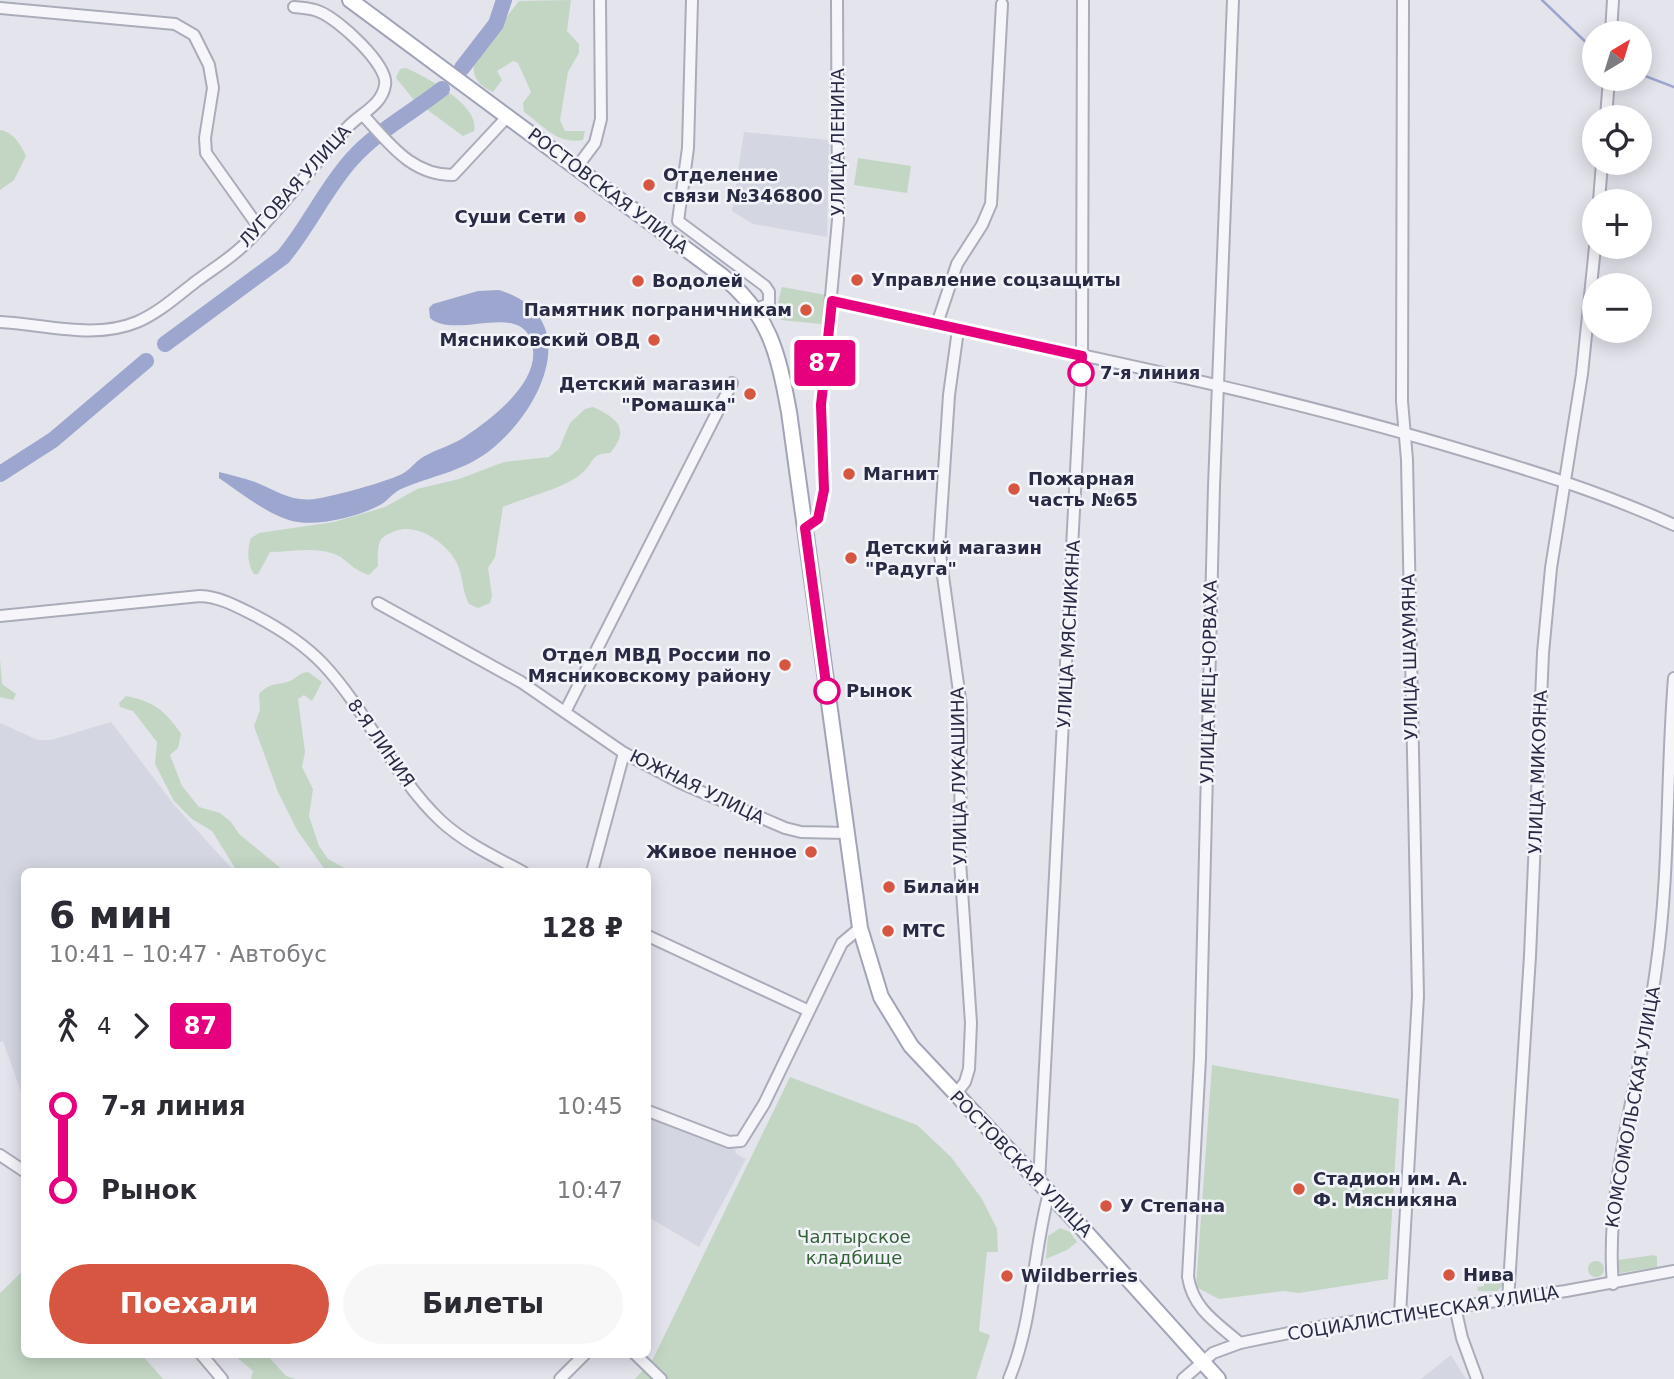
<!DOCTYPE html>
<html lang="ru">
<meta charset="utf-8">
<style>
:root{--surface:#fff;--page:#f7f7f7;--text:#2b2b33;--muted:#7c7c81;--accent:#d75641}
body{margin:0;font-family:"DejaVu Sans",sans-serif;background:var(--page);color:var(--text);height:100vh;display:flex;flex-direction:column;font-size:26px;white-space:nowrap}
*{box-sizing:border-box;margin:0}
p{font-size:23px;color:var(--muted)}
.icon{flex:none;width:38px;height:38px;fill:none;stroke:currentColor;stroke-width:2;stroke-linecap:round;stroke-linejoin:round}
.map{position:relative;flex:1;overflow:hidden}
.sheet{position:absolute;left:21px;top:868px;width:630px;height:490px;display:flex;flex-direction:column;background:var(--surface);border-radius:10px;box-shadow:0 4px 18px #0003}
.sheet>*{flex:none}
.badge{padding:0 14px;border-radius:5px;font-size:24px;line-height:46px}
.needle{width:46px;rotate:38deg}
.controls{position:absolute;left:1582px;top:21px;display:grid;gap:14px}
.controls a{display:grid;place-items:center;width:70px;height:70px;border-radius:50%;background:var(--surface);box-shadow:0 4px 18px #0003;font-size:35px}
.map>.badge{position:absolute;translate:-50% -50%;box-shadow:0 0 0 4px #fff}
.legs{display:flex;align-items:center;gap:10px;height:77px;padding:0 28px;font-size:23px}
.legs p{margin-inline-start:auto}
.headline{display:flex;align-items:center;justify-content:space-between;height:119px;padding:0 28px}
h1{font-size:38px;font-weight:600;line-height:52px}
.primary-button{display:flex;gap:14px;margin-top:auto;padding:14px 28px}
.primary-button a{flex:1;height:80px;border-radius:42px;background:var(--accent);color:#fff;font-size:28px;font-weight:600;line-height:80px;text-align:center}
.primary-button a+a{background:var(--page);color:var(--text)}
ul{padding:0 28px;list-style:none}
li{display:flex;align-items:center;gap:24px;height:84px;font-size:26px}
li i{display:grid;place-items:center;width:10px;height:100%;margin:0 9px;background:currentColor}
li i::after{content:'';width:18px;height:18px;margin:-9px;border:5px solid;border-radius:50%;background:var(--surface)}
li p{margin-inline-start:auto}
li:first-child i{background:linear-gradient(#0000 50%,currentColor 0)}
li:last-child i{background:linear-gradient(currentColor 50%,#0000 0)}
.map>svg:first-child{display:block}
.built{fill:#d4d6e1}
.green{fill:#c3d6c4}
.water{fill:#9ca6ce}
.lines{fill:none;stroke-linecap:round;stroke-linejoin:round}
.stream{stroke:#9ca6ce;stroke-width:2.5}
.river{stroke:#9ca6ce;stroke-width:16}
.minor-casing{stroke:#abacba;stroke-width:14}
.major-casing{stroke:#a1a4b8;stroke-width:18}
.minor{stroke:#f6f6fa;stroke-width:10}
.major{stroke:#fff;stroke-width:14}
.line-1-casing{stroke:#fff;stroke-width:16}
.line-1{stroke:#e6007e;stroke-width:10}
.poi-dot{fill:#d75641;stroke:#f3f4f9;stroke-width:2.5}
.stop-1-dot{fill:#fff;stroke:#e6007e;stroke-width:3.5}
.labels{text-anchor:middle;stroke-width:5;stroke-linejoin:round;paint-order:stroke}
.street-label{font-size:18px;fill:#292b45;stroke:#f3f4f9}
.poi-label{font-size:18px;font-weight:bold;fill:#292b45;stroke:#f3f4f9;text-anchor:start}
.stop-label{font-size:18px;font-weight:bold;fill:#292b45;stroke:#f3f4f9;text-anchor:start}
.park-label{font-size:18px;fill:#36623a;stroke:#f3f4f9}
</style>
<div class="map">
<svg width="1674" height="1379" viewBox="0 0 1674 1379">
<rect width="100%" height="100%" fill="#e3e4ec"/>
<g class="built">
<path d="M744 132 829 140 827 237 753 224 732 211Z"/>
<path d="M111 722 175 806 234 871 24 872V1100L3 1041 0 1042V723L38 740H51Z"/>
<path d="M648 1115 736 1150 735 1153 746 1159 699 1247 648 1217Z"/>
<path d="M1451 1355 1466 1379H1421Z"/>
</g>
<g class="green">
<path d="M571 0 567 31 579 44V53L568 72 560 120 565 131H585L583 140C557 145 543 125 524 112L523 103 531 92 518 63 513 61 497 71 502 80 493 92C483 88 472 79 474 67 476 58 511 11 519 1Z"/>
<path d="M406 68C426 77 480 105 474 131L463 136 414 100 396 78 400 69Z"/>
<path d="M0 130C13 132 21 145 26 156L14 180 0 190Z"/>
<path d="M858 158 911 166 907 193 854 185Z"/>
<path d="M782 287 826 295 821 324 781 320 778 302Z"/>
<path d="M593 407C617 418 631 429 610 453 590 453 594 464 581 474 563 489 526 497 503 507L495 557 488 568 492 596 490 603 478 608 469 604C461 590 464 573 454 558 442 540 416 523 395 531 388 534 381 536 379 544 377 551 378 559 378 566L369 575C349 569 347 557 331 553 313 547 289 552 270 552L258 574H254C247 564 247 549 251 538L259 533 334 522 385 507 417 489 459 479 504 462 549 457 559 449 570 423 585 409Z"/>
<path d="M0 659 2 684 16 694 13 700 0 697Z"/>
<path d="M308 672 322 682 312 701 304 695 298 699 305 752 302 767 313 789 309 816 319 846 328 859 350 871H326L297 830 278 792 254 726 260 710 259 694C273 680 277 687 292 680 299 676 299 673 308 672Z"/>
<path d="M126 696C153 701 166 711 181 734L178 748 170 755 182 786 199 807 220 813 231 822 239 834 284 871H237L212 831 192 819 174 801 155 764 157 742 133 711 120 707 119 703Z"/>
<path d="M1212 1065 1399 1099 1388 1279 1299 1293 1283 1291 1219 1299 1196 1287Z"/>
<path d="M790 1077 917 1125 951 1157 982 1199 997 1229 998 1252H987L979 1331 990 1335 976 1379H635L653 1359Z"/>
<path d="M1060 1228 1070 1232 1077 1242 1067 1250 1046 1259 1048 1236Z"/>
<path d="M1654 1255 1657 1257V1267L1620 1273 1617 1271 1615 1263 1618 1260Z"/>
<circle cx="1596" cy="1269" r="8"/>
<path d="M24 1270V1354L142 1355 163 1379H0V1293Z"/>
<path d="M1502 1281 1504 1285 1497 1291H1478L1477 1287 1484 1286V1283Z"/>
<path d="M234 1355H267L286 1376 296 1379H251L253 1371Z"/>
</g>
<path class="water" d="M499 290C587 317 541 412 488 452 461 472 431 476 401 489 392 493 388 501 380 505 358 517 316 527 292 521 265 513 241 493 219 478V472C231 475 244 478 255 482 277 491 291 502 315 499 334 496 386 482 402 474 410 470 416 461 423 457 437 449 453 445 466 436 494 417 549 376 529 336 514 305 453 339 430 318L429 308 433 304 478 291Z"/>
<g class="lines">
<g class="stream">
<path d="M1542 0 1594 50"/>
<path d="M1640 74 1674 87"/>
</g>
<g class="river">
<path d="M462 68 496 24 504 0"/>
<path d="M165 344 283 257C309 226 325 189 352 159 377 131 413 112 442 89"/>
<path d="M0 474 53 440 146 361"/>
</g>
<defs>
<g id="minor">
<path d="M692 0 688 148 678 221 765 286 769 292V304L756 309"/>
<path d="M1233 0 1214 486 1200 1058 1188 1277C1193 1309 1217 1323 1240 1343"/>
<path d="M0 8 175 24 194 35 209 65 213 88 205 138 206 153 260 229"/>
<path d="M1611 33 1613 0"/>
<path d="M363 115C389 143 411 175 453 175L508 116"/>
<path d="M1606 117 1609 79"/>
<path d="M577 167 595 143 601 119 600 0"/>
<path d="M1599 201 1602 163"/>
<path d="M832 301C1037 347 1243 385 1445 445 1523 468 1600 491 1674 525"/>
<path d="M0 322C44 324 94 340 137 322 158 313 176 297 194 283 211 270 230 259 245 244 282 208 312 166 347 128 359 114 382 106 385 85 389 65 338 19 320 12 312 8 303 8 294 7"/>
<path d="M937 324 957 264 982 225 991 204 1002 4"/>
<path d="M805 528 818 519 824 490 821 405 838 220 837 0"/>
<path d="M378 603 521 682 624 753 681 783 785 828 801 832 847 833"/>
<path d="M0 616 200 596C220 597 236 606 254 615 279 628 304 644 323 664 368 712 393 776 441 821 465 843 495 857 523 872"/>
<path d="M565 712 732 383"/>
<path d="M592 872 624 753"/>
<path d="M648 936 807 1010"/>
<path d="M955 1095 965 1082 969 1069 971 1023 960 861 961 706 939 547 949 395 958 330"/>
<path d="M648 1111 729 1142 741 1141 764 1104 842 943 860 928"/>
<path d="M0 1155 24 1171"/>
<path d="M1039 1182 1082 356 1083 0"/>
<path d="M1613 1284C1604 1186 1643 1068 1656 969 1670 873 1666 775 1674 678"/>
<path d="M1508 1300 1530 956 1543 653 1551 568 1582 374 1595 247"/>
<path d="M1455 1307 1462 1338 1477 1379"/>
<path d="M1400 1315 1418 996 1407 460 1402 401 1403 0"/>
<path d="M201 1354 222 1379"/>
<path d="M635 1354 661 1379"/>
<path d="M560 1379 585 1354"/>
<path d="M1009 1379C1034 1319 1032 1255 1049 1193"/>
<path d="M1183 1379 1213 1353 1240 1343 1323 1326 1566 1291 1674 1271"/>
</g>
<path id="major" d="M350 0 721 275C770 314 778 353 789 412L860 928 881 997 911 1046 1083 1229 1218 1379"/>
</defs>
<use href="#minor" class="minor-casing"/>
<use href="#major" class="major-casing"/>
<use href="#minor" class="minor"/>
<use href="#major" class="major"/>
</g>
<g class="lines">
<defs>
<path id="line-1" d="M827 691 805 528 818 519 824 490 821 405 832 301 1082 356 1081 373"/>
</defs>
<use href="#line-1" class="line-1-casing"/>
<use href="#line-1" class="line-1"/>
</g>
<g class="poi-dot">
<circle cx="649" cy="185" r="7"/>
<circle cx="580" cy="217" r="7"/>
<circle cx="857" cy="280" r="7"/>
<circle cx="638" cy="281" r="7"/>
<circle cx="806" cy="310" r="7"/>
<circle cx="654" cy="340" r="7"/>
<circle cx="750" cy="394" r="7"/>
<circle cx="849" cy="474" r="7"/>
<circle cx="1014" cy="489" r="7"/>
<circle cx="851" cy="558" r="7"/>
<circle cx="785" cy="665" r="7"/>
<circle cx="811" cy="852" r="7"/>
<circle cx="889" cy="887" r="7"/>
<circle cx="888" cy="931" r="7"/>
<circle cx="1299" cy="1189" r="7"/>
<circle cx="1106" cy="1206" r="7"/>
<circle cx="1449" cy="1275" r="7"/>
<circle cx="1007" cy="1276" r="7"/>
</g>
<g class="stop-1-dot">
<circle cx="1081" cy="373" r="12"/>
<circle cx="827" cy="691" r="12"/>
</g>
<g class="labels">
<g class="street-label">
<text transform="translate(838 142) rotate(-90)" y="6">УЛИЦА ЛЕНИНА</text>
<text transform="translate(295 186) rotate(-48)" y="6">ЛУГОВАЯ УЛИЦА</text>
<text transform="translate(608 191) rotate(37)" y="6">РОСТОВСКАЯ УЛИЦА</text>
<text transform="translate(1069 634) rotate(-87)" y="6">УЛИЦА МЯСНИКЯНА</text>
<text transform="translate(1410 657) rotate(-91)" y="6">УЛИЦА ШАУМЯНА</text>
<text transform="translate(1209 682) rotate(-89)" y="6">УЛИЦА МЕЦ-ЧОРВАХА</text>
<text transform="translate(381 743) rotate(55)" y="6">8-Я ЛИНИЯ</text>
<text transform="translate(1538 772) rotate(-88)" y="6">УЛИЦА МИКОЯНА</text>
<text transform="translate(959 776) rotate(-91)" y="6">УЛИЦА ЛУКАШИНА</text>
<text transform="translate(697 787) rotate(26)" y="6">ЮЖНАЯ УЛИЦА</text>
<text transform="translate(1633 1107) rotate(-80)" y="6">КОМСОМОЛЬСКАЯ УЛИЦА</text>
<text transform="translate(1021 1164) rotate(46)" y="6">РОСТОВСКАЯ УЛИЦА</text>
<text transform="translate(1423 1313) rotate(-9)" y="6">СОЦИАЛИСТИЧЕСКАЯ УЛИЦА</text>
</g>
<g class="poi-label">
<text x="663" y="181">Отделение<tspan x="663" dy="21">связи №346800</tspan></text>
<text x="566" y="223" text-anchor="end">Суши Сети</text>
<text x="871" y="286">Управление соцзащиты</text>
<text x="652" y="287">Водолей</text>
<text x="792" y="316" text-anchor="end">Памятник пограничникам</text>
<text x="640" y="346" text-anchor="end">Мясниковский ОВД</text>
<text x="736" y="390" text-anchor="end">Детский магазин<tspan x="736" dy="21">"Ромашка"</tspan></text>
<text x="863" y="480">Магнит</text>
<text x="1028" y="485">Пожарная<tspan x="1028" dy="21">часть №65</tspan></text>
<text x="865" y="554">Детский магазин<tspan x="865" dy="21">"Радуга"</tspan></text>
<text x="771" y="661" text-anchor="end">Отдел МВД России по<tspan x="771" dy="21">Мясниковскому району</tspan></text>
<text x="797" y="858" text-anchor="end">Живое пенное</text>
<text x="903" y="893">Билайн</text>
<text x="902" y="937">МТС</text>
<text x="1313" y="1185">Стадион им. А.<tspan x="1313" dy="21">Ф. Мясникяна</tspan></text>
<text x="1120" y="1212">У Степана</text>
<text x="1463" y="1281">Нива</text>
<text x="1021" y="1282">Wildberries</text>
</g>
<g class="stop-label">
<text x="1100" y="379">7-я линия</text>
<text x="846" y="697">Рынок</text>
</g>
<g class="park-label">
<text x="854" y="1243">Чалтырское<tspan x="854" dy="21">кладбище</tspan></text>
</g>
</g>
</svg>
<div class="controls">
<a><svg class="needle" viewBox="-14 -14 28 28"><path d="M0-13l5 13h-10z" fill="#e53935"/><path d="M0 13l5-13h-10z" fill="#7c7c81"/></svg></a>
<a><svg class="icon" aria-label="locate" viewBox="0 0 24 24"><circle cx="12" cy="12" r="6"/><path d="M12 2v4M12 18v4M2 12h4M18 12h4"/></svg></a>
<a>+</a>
<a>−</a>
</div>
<b class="badge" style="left:825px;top:363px;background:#e6007e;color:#fff">87</b>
<section class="sheet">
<div class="headline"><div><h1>6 мин</h1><p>10:41 – 10:47 · Автобус</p></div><b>128 ₽</b></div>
<div class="legs"><svg class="icon" aria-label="walk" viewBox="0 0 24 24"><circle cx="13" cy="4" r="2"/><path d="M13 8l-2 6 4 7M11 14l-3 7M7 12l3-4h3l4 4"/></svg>4<svg class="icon" aria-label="forward" viewBox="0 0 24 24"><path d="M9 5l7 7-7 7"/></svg><b class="badge" style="background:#e6007e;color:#fff">87</b></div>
<ul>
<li><i style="color:#e6007e"></i><b>7-я линия</b><p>10:45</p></li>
<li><i style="color:#e6007e"></i><b>Рынок</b><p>10:47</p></li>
</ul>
<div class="primary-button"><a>Поехали</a><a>Билеты</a></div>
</section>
</div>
